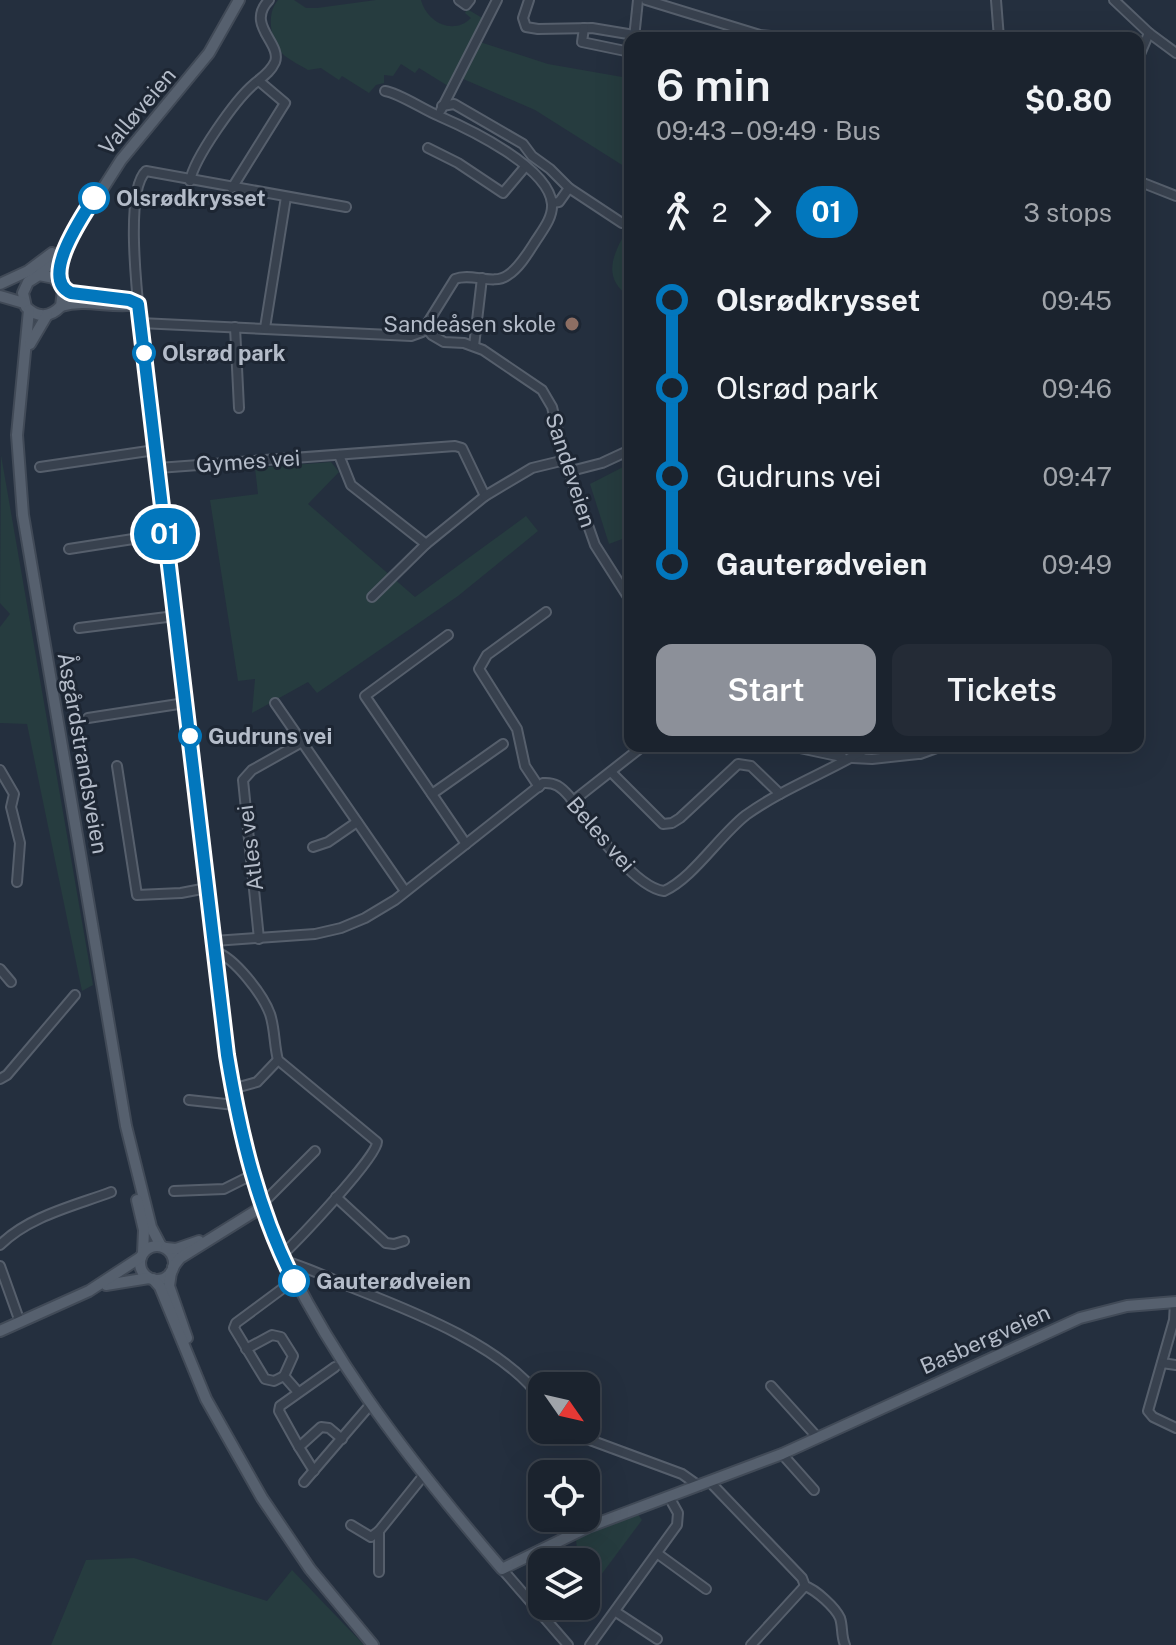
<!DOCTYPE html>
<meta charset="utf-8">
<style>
:root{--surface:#1b232e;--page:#242b36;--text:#f1f3f6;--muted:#a0a4aa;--line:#39404a;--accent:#8c9099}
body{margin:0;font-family:"Public Sans",sans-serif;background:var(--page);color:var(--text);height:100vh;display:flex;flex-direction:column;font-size:30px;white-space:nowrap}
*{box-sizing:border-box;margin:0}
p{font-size:26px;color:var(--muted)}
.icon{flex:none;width:44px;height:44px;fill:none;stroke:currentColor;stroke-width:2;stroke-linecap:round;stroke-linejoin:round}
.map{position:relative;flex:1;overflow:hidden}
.side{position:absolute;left:624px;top:32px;width:520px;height:720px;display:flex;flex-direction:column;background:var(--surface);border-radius:16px;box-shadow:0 8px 32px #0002,0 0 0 2px var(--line)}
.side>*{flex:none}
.badge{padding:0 16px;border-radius:26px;font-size:28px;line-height:52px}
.needle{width:52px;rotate:124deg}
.tools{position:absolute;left:528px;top:1372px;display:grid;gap:16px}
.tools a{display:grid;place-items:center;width:72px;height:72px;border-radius:16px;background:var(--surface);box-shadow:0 8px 32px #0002,0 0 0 2px var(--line);font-size:40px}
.map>.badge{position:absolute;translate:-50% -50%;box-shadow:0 0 0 4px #fff}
.legs{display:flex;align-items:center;gap:12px;height:88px;padding:0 32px;font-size:26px}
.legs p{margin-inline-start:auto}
.overview{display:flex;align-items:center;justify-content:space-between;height:136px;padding:0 32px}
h1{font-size:44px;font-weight:600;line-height:60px}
.action{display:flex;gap:16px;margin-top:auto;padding:16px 32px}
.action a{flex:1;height:92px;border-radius:16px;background:var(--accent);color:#fff;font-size:32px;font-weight:600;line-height:92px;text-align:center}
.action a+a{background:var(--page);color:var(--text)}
ul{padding:0 32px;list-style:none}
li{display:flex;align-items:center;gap:28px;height:88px;font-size:30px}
li i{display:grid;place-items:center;width:12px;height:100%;margin:0 10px;background:currentColor}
li i::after{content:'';width:20px;height:20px;margin:-10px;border:6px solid;border-radius:50%;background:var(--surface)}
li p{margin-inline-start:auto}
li:first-child i{background:linear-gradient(#0000 50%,currentColor 0)}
li:last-child i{background:linear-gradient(currentColor 50%,#0000 0)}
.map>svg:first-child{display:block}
.green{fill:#263c3f}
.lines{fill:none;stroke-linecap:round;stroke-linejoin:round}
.minor-casing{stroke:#565f6c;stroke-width:12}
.major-casing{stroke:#414a57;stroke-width:14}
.minor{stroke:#38414e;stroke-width:8}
.major{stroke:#56606e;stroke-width:10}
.line-1-casing{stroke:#fff;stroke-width:18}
.line-1{stroke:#0277bd;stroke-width:12}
.stop-1-dot{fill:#fff;stroke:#0277bd;stroke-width:4}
.education-dot{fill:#8d6e63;stroke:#1d2633;stroke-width:3}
.labels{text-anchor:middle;stroke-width:6;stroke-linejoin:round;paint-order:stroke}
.street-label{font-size:22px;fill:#b4bcc9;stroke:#1d2633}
.stop-label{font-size:22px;font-weight:bold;fill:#b4bcc9;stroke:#1d2633;text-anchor:start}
.poi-label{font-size:22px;fill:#b4bcc9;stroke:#1d2633;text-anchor:end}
</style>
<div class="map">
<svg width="1176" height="1645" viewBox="0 0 1176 1645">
<rect width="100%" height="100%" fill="#242f3e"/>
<g class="green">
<path d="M278 0H294L306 8H317L376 0H421C427 22 453 36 471 18L465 13 467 9 484 19 448 86 419 68 415 73 401 64 393 76 384 75V83L376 85 369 93 342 76 339 80 321 68 308 70C301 66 292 61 285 56 271 43 265 15 278 0Z"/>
<path d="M480 42 548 64 628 78 630 170 535 110 461 78Z"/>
<path d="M630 225V297C599 277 615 250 630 225Z"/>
<path d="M1 455 93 985 82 991 27 724 0 723V627L10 614 0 603Z"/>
<path d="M331 462 339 472 308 504 415 597 526 516 538 531 458 596 317 693 308 682 252 713 255 679 238 681 210 500 258 494 255 468Z"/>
<path d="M629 464 630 536 609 544 590 484Z"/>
<path d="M637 1513 642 1520 589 1591 586 1587V1562H578L576 1539Z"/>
<path d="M134 1558 267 1601 292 1570 364 1645H51L86 1560Z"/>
</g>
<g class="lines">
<defs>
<g id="minor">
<path d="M459 0 466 5 470 0"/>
<path d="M529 0 523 18 526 27 538 29 592 28 634 35"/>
<path d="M646 0 760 35 795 38"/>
<path d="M996 0 999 38"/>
<path d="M1114 0 1149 33 1176 53"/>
<path d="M584 28 582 42 630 52"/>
<path d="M634 38 638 0"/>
<path d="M1138 59 1149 33"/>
<path d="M442 106 454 104 523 144 532 156 550 169 569 188 559 202 552 203"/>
<path d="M441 110 497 0"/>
<path d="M428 148 458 163 503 193 525 167"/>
<path d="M190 181C194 158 236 99 254 84 262 77 270 73 275 62 282 43 245 25 269 0"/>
<path d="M1138 181 1176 196"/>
<path d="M232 188 285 103 259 81"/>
<path d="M569 188 622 223"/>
<path d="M140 323 411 336 422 332 455 279C471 272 493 286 508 275 519 268 528 253 535 242 542 231 553 218 552 204 549 167 469 129 439 116 424 110 399 93 385 91"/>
<path d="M235 327 239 408"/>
<path d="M425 327 432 335 444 342 464 343 483 350 542 390 552 407 565 460 595 545 630 600"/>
<path d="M265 328 286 197"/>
<path d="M474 346 482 278"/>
<path d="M339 455 351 485 426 544"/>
<path d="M40 467 155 450"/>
<path d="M158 468 455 446 462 448 485 496 426 544 372 597"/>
<path d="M571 471 602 463 630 450"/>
<path d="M485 496 532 468 565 460"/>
<path d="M69 549 165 534"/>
<path d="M79 628 175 616"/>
<path d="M448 635 365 696 466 844"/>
<path d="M275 703 405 891"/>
<path d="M88 718 185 703"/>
<path d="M790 746 842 757"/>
<path d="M920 754 942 746"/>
<path d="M853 758 872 759 918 754 924 746"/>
<path d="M117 766 137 895 181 893 207 888"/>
<path d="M0 770 14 794 11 807 20 843 17 882"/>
<path d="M611 772 663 824 672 823 680 818 738 764 751 766 780 794"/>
<path d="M539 787 525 766 517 729 479 669 487 655 546 612"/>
<path d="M432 794 503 744"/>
<path d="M573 801 643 746"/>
<path d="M313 847 328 842 357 822"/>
<path d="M259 939 243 780 252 770 302 742"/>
<path d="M214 941 315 934 341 928 365 918 395 900 543 783C555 782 561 787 569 796 588 821 633 887 664 891 693 878 719 836 746 815 785 787 831 771 871 746"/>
<path d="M216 952C235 958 263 995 270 1014 275 1029 274 1045 278 1060L377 1142C377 1157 298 1240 282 1255"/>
<path d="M0 969 11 982"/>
<path d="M0 1079 7 1075 75 995"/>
<path d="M232 1089 257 1082 278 1060"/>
<path d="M189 1100 235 1105"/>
<path d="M174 1191 224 1189 252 1175"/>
<path d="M336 1197 386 1243 394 1244 404 1241"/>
<path d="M261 1205 315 1151"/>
<path d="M262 1207 238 1119 227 1055 141 333C138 301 124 191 146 171L346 207"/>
<path d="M0 1245C29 1216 74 1206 111 1192"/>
<path d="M285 1261C306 1267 327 1277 348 1286 409 1310 503 1345 542 1400"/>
<path d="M0 1266 20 1322"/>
<path d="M1175 1302 1174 1320 1148 1411 1153 1417 1176 1428"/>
<path d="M246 1349 272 1335 281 1337 293 1356 284 1376 298 1392"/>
<path d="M1162 1363 1176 1365"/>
<path d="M284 1376 274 1381 265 1379 234 1328 236 1323 294 1280"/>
<path d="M771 1386 818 1438"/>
<path d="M563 1430 682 1474 699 1486"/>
<path d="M299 1447 279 1411 280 1406 335 1367"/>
<path d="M782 1454 814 1490"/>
<path d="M314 1471 299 1447 321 1427 329 1428 342 1439"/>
<path d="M304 1482 371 1404"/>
<path d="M710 1482 802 1578 805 1586C816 1590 835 1607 840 1618 843 1627 841 1636 845 1645"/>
<path d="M535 1488 542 1491"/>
<path d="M586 1512 600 1522"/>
<path d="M351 1525 371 1537 379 1531"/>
<path d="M658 1554 706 1589"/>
<path d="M502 1569 568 1645"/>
<path d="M379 1572V1531L424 1475"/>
<path d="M616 1612 657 1639"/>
<path d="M590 1645 677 1525 678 1513 669 1497"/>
<path d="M751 1645 805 1586"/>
</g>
<g id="major">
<path d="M39 275 54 278 63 290 61 306C50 318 37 318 26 307L23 293 28 282 39 275 65 248 121 160 209 53 239 0"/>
<path d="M60 283 65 250"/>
<path d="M0 284 28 271 52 253"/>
<path d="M0 296 24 303"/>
<path d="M61 306C87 298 112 309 138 304"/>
<path d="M29 310 17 435 23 515 126 1126 151 1227 161 1246"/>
<path d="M30 344 47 315"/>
<path d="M137 1200 144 1230 143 1253"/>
<circle cx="157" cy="1263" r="17"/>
<path d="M166 1248 176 1249 199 1241"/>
<path d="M173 1267 180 1258 262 1207C316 1343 407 1458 502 1569L588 1527 782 1454 1080 1318 1127 1306 1176 1302"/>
<path d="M171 1272 169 1286 187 1338"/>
<path d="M153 1279 160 1287 206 1399 262 1498 310 1569 373 1645"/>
<path d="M106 1285 149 1278"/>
<path d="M0 1331 89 1291 141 1257"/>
</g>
</defs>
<use href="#minor" class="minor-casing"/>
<use href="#major" class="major-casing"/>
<use href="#minor" class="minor"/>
<use href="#major" class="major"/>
</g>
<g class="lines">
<defs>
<path id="line-1" d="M94 198C82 217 39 279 71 293L129 300 138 304 227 1055C240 1134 258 1210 294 1281"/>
</defs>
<use href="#line-1" class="line-1-casing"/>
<use href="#line-1" class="line-1"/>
</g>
<g class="stop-1-dot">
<circle cx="94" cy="198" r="14"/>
<circle cx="144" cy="353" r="10"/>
<circle cx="190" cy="736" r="10"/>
<circle cx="294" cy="1281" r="14"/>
</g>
<circle class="education-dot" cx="572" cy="324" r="8"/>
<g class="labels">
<g class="street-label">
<text transform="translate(137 111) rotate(-50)" y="8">Valløveien</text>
<text transform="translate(248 461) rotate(-4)" y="8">Gymes vei</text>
<text transform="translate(571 470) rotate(72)" y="8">Sandeveien</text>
<text transform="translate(83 753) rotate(80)" y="8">Åsgårdstrandsveien</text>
<text transform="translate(601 834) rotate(49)" y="8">Beles vei</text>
<text transform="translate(250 848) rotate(-97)" y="8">Atles vei</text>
<text transform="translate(985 1339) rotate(-24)" y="8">Basbergveien</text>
</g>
<g class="stop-label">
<text x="116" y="206">Olsrødkrysset</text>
<text x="162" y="361">Olsrød park</text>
<text x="208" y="744">Gudruns vei</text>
<text x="316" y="1289">Gauterødveien</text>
</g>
<g class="poi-label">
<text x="556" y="332">Sandeåsen skole</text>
</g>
</g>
</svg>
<div class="tools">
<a><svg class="needle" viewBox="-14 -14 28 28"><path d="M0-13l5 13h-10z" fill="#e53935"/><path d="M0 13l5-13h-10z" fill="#a0a4aa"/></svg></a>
<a><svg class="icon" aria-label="locate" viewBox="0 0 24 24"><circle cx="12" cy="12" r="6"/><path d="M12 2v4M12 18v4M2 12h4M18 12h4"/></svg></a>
<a><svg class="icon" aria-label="layers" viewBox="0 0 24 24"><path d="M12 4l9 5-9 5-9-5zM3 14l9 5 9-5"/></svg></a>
</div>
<b class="badge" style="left:165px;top:534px;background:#0277bd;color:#fff">01</b>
<section class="side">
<div class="overview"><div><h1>6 min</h1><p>09:43 – 09:49 · Bus</p></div><b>$0.80</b></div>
<div class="legs"><svg class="icon" aria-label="walk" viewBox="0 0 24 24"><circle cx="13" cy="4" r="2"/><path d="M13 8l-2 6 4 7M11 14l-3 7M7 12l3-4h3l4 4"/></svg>2<svg class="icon" aria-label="forward" viewBox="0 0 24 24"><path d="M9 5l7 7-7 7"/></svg><b class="badge" style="background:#0277bd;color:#fff">01</b><p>3 stops</p></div>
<ul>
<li><i style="color:#0277bd"></i><b>Olsrødkrysset</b><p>09:45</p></li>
<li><i style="color:#0277bd"></i><span>Olsrød park</span><p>09:46</p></li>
<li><i style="color:#0277bd"></i><span>Gudruns vei</span><p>09:47</p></li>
<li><i style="color:#0277bd"></i><b>Gauterødveien</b><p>09:49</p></li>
</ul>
<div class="action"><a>Start</a><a>Tickets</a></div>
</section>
</div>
